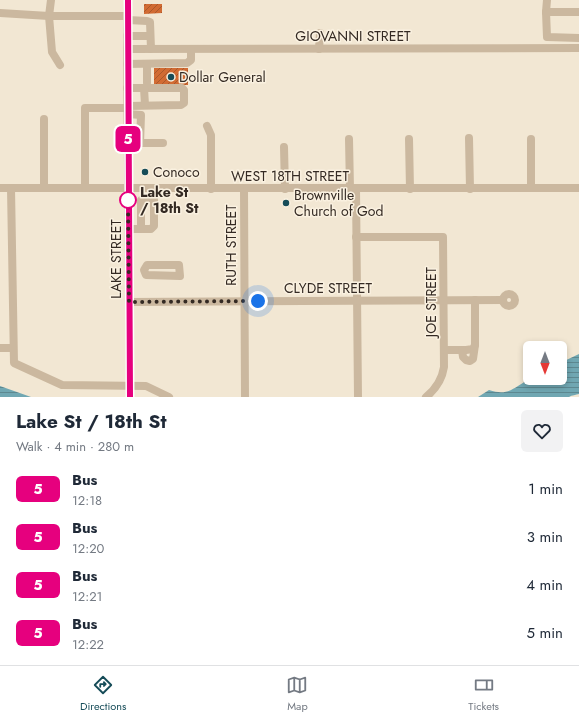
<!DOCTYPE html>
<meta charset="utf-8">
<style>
:root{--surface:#fff;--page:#f2f2f3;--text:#1f2937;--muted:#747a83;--line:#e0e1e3;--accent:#164c58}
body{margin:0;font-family:Jost,sans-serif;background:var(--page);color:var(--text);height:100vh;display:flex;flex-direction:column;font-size:15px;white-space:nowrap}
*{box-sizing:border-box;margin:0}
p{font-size:13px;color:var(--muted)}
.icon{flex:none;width:22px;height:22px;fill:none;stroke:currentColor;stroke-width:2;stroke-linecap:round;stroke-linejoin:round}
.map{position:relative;height:397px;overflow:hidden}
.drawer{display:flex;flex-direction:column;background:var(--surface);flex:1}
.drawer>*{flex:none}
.badge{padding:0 8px;border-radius:6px;font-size:14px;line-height:26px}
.needle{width:26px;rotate:180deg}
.buttons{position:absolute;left:523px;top:341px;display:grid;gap:8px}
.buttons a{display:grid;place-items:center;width:44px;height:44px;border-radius:6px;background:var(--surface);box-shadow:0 2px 6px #0003;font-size:20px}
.you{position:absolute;width:20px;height:20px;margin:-10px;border:3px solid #fff;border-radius:50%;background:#1a73e8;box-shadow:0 0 0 6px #1a73e833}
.map>.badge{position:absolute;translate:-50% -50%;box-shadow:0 0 0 2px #fff}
.round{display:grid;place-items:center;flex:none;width:42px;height:42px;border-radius:6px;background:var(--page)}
.headline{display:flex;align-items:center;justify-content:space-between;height:68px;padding:0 16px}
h1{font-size:19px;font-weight:700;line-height:30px}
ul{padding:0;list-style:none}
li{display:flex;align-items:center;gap:12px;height:48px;padding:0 16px}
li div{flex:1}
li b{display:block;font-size:15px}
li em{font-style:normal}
li .badge{min-width:44px;font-weight:700;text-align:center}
.tab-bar{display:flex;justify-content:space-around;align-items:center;height:56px;border-top:1px solid var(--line);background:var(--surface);font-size:11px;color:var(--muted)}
.tab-bar a{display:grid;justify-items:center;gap:2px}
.tab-bar .on{color:var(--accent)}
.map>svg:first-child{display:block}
.water{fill:url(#water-rules)}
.building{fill:url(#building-hatch)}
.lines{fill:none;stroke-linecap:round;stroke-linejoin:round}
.minor{stroke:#cbb89f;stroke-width:8}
.line-casing{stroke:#fff;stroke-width:9}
.line{stroke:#e6007e;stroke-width:6}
.walk{stroke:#342a23;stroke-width:4;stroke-dasharray:0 7.2}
.poi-dot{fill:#164c58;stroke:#faf1e0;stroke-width:1.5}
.stop-dot{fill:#fff;stroke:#e6007e;stroke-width:2}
.labels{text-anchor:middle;stroke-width:3;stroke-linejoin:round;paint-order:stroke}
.street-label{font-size:14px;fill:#342a23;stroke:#faf1e0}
.poi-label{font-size:14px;fill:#342a23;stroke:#faf1e0;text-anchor:start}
.stop-label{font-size:14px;font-weight:bold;fill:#342a23;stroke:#faf1e0;text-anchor:start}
</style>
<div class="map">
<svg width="579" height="397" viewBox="0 0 579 397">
<defs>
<pattern id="water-rules" width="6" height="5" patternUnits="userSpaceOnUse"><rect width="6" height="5" fill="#70a7b2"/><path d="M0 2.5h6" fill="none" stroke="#5d8890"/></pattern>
<pattern id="building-hatch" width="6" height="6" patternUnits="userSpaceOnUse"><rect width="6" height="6" fill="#d16b33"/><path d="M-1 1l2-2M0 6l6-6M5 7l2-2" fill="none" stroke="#aa582b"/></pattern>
</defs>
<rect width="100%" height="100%" fill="#f2e7d3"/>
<g class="water">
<path d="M579 354V394C576 395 572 395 569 397H478L489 390C510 397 514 386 531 379 537 376 553 378 560 378V363Z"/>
<path d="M0 386 31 397H0Z"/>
</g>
<g class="building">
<path d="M144 4H162V13L144 14Z"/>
<rect x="154" y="68" width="34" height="17"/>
</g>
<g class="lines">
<g class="minor">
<path d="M51 0 49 16 52 52 60 65"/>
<path d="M128 0 127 49 130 397"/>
<path d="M546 12 547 0"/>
<path d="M579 12H546L547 37 579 38"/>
<path d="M0 13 49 16H128"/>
<path d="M128 20 147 21 150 22 151 49"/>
<path d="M127 36H150"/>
<path d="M127 49 579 48"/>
<path d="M319 49 320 33"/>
<path d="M127 64 187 63 191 60V49"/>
<path d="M147 83V64"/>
<path d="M127 88H182L184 90V103L181 105 128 106"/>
<path d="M144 88 145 105"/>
<path d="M128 114 141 115 140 143"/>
<path d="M44 119V188"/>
<path d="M207 126 211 135V189"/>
<path d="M469 138 470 189"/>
<path d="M349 139 350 189"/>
<path d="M409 139 410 189"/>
<path d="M531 139V188"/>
<path d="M128 143H163"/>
<path d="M284 147 285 189"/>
<path d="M0 188H579"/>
<path d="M11 188 14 363 62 385 146 386 169 397"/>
<path d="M85 188V108H128"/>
<path d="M244 189 245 397"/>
<path d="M356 189 358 397"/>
<path d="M129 229H151L154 226V188"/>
<path d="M141 229V200L144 198H154"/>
<path d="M356 237H443L444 367C442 380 436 389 426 397"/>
<path d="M147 265H179L180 276 146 275 144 270Z"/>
<circle cx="509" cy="300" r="6"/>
<path d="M129 302 503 300"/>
<path d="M0 348H13"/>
<path d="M444 350H466L473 349 475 345V300"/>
<path d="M462 350 463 357 466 360 470 361 473 359 475 345"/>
</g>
</g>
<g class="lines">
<defs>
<path id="line" d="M128 0 130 397"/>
</defs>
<use href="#line" class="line-casing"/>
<use href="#line" class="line"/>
<path class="walk" d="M128 200 129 302 258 301"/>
</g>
<g class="poi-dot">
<circle cx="171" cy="77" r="4"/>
<circle cx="145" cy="172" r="4"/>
<circle cx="286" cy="203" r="4"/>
</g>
<circle class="stop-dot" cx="128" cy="200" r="8"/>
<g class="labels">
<g class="street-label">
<text x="353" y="41">GIOVANNI STREET</text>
<text x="290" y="181">WEST 18TH STREET</text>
<text transform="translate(231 245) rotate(-90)" y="5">RUTH STREET</text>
<text transform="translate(116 259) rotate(-90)" y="5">LAKE STREET</text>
<text x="328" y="293">CLYDE STREET</text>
<text transform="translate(431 302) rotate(-90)" y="5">JOE STREET</text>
</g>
<g class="poi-label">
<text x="179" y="82">Dollar General</text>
<text x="153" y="177">Conoco</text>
<text x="294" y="200">Brownville<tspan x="294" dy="16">Church of God</tspan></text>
</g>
<g class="stop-label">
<text x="140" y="197">Lake St<tspan x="140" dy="16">/ 18th St</tspan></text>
</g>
</g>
</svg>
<div class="buttons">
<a><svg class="needle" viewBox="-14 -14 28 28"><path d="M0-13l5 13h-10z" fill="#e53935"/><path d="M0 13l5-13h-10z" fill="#747a83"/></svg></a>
</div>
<div class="you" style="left:258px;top:301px"></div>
<b class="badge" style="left:128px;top:139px;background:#e6007e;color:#fff">5</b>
</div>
<section class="drawer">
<div class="headline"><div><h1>Lake St / 18th St</h1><p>Walk · 4 min · 280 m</p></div><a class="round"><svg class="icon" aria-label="heart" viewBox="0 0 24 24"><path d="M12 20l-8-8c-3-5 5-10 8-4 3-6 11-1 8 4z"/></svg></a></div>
<ul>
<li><span class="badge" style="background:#e6007e;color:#fff">5</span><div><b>Bus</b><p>12:18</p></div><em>1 min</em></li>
<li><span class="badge" style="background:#e6007e;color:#fff">5</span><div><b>Bus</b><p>12:20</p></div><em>3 min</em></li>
<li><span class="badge" style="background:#e6007e;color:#fff">5</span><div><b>Bus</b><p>12:21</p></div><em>4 min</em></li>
<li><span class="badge" style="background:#e6007e;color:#fff">5</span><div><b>Bus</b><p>12:22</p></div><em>5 min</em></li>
</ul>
</section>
<nav class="tab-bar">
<a class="on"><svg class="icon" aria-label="directions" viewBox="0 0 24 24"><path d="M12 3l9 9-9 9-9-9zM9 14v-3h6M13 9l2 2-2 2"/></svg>Directions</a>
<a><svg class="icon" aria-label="map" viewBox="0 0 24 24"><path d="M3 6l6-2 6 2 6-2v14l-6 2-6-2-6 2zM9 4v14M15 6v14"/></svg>Map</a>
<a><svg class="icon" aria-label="tickets" viewBox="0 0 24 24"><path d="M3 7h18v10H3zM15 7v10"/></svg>Tickets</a>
</nav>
